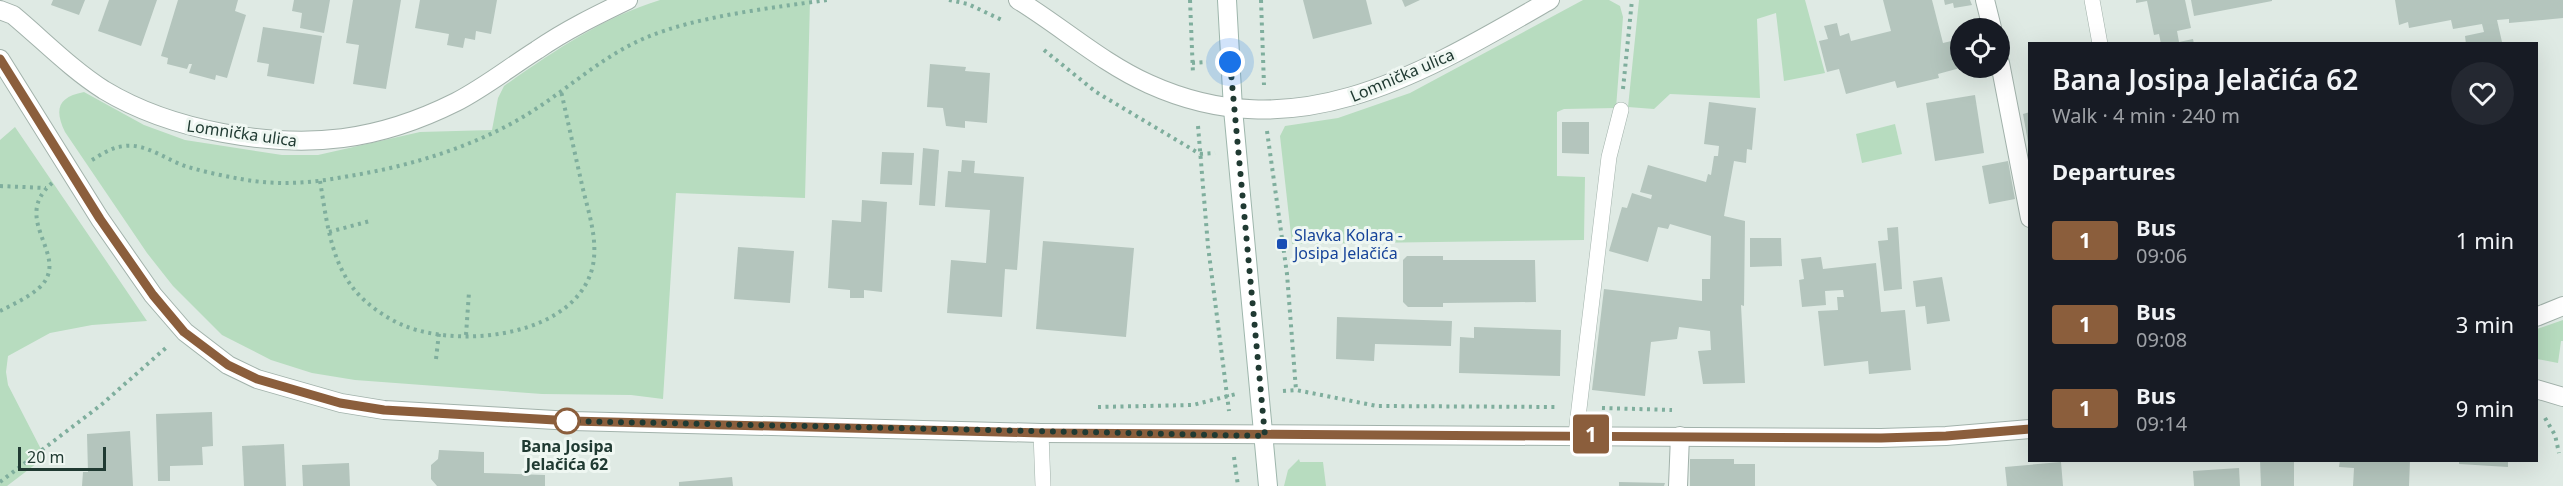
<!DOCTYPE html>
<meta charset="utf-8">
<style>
:root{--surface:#171b24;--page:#242831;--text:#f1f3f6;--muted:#9ea1a6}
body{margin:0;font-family:"Noto Sans",sans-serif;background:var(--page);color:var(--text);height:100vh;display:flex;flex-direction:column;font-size:22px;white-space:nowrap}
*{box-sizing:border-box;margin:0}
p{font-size:20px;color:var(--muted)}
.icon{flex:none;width:33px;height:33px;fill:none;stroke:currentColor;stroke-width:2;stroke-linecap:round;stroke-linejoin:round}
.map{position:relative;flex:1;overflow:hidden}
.panel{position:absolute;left:2028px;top:42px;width:510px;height:420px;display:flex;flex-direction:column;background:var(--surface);border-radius:0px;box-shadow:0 6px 24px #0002}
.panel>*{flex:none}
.badge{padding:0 12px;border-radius:4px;font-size:21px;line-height:39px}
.buttons{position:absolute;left:1950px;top:18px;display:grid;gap:12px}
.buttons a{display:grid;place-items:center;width:60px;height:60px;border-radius:50%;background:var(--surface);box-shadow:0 6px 24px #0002;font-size:30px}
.scale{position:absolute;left:18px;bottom:15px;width:88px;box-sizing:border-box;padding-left:6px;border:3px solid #203a32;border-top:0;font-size:16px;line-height:21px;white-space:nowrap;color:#203a32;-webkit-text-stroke:4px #eff7f2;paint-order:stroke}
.you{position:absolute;width:30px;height:30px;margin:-15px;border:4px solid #fff;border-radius:50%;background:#1a73e8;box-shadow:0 0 0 9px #1a73e833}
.map>.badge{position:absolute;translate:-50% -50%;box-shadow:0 0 0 3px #fff}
h2{padding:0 24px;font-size:22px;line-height:54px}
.round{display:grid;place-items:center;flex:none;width:63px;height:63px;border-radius:32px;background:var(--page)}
.overview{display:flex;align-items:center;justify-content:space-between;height:102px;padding:0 24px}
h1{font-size:28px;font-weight:600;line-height:45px}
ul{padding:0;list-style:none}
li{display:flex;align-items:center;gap:18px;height:84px;padding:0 24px}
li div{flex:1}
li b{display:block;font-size:22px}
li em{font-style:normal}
li .badge{min-width:66px;font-weight:700;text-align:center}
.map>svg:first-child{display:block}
.green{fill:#b7dcbf}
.building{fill:#b4c5bd}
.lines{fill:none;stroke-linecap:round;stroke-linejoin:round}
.service-casing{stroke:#a2b2ab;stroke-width:16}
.minor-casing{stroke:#a2b2ab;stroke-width:20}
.secondary-casing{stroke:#9eb6ac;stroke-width:20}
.path{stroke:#7fae9d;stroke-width:4;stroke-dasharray:3 4.5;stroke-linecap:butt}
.service{stroke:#fff;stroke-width:15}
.minor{stroke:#fff;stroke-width:18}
.secondary{stroke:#fff;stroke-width:18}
.line-casing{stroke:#fff;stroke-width:14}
.line{stroke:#8b5e3c;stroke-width:9}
.walk{stroke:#203a32;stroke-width:6;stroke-dasharray:0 10.8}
.transit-dot{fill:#1a4fb4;stroke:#eff7f2;stroke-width:2}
.stop-dot{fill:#fff;stroke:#8b5e3c;stroke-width:3}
.labels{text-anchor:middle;stroke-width:6;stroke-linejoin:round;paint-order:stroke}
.street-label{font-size:16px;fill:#203a32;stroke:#eff7f2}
.transit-label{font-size:16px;fill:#164399;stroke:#eff7f2;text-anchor:start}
.stop-label{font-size:16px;font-weight:bold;fill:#203a32;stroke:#eff7f2}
</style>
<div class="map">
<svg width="2563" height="486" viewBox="0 0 2563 486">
<rect width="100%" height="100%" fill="#dfeae4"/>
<g class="green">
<path d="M660 0H810L805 198 676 193 663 399 631 395 542 394 355 380 312 373 271 360 222 335 173 286 147 253 65 132C54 109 58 97 84 92L144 125 185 140 282 155H318L420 132 492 130 498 98 504 86C554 51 602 18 660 0Z"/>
<path d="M1583 0H1609L1620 6 1623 17 1616 108 1564 109 1557 112V176L1585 177 1584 240 1292 244 1280 136 1285 126 1338 118 1410 93Z"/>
<path d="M1639 0H1805L1825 73 1784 81 1776 13 1757 19 1760 98 1670 94 1654 109 1628 107Z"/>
<path d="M1895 124 1902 154 1862 163 1856 134Z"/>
<path d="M15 127 147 321 92 325 50 333 8 356 6 372 8 385 45 457 7 486H0V140Z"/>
<path d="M2563 320V341H2561L2558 363 2537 359V329Z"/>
<path d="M1299 459 1300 462H1323L1326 486H1284L1288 470Z"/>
</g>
<g class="building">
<path d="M53 0H85L79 15 51 5Z"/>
<path d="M109 0H157L141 46 98 31Z"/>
<path d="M178 0H238L235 11 246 15 227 78 216 75 215 80 189 73 192 64H189L187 69 167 64 168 58 161 56Z"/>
<path d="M294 0H330L324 33 300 28 302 13 292 11Z"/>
<path d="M353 0H401L386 89 353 84 359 45 346 43Z"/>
<path d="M420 0H497L491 34 476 31 475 40 465 38 463 48 447 45 449 34 415 28Z"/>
<path d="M1303 0H1366L1372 24 1313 39Z"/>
<path d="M1402 0H1420L1405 7Z"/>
<path d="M1883 0H1932L1943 43 1960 39V68L1938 74 1939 78 1897 88 1895 81 1846 94 1839 69 1827 72 1819 41 1828 39 1824 26 1837 23 1840 36 1849 33 1851 41 1891 31Z"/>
<path d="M1944 0H1970L1972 5 1954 8 1953 3 1945 5Z"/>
<path d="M2136 0H2185L2191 28 2177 31 2179 42 2193 39 2194 44H2161L2159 34 2154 35 2147 1 2136 3Z"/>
<path d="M2191 0H2272V1L2194 16Z"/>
<path d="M2395 0H2563V18L2509 23V19L2497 20 2502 42 2466 44 2465 36 2484 32 2482 24 2453 29 2451 20 2409 28 2408 22 2399 25Z"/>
<path d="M263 27 322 36 314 84 267 76 269 64 257 62Z"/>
<path d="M930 64 966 67 965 71 990 73 987 123 965 121V128L946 126 943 108 927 107Z"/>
<path d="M1975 95 1984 153 1935 161 1926 103Z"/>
<path d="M1709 102 1756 108 1752 150 1747 149 1746 163 1734 161 1724 216 1745 221 1744 306 1741 305 1745 383 1703 384 1698 351 1711 350 1710 331 1679 327 1677 339 1651 342 1645 396 1592 390 1604 289 1702 301V279H1710L1711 236 1670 224 1668 229 1658 227 1648 262 1609 251 1622 207 1627 208 1632 193 1651 199 1652 195 1640 192 1648 165 1706 182 1708 174 1711 175 1714 156H1718L1719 146 1704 144Z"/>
<path d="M2030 112V142H2028L2023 114Z"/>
<path d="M1562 122H1589V154L1562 153Z"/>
<path d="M923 148 939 150 935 206 919 205Z"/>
<path d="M882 152 914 153 912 185 880 184Z"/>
<path d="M962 160 975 161 974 173 1024 177 1017 270 1005 269 1002 317 947 313 951 260 986 263 990 210 945 207 948 171 961 172Z"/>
<path d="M2008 161 2015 199 1989 204 1982 166Z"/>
<path d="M862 200 887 202 882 292 864 290V298H850V290L828 288 832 220 861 222Z"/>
<path d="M1898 227 1902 289 1884 291 1878 241 1888 240 1887 228Z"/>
<path d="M1750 238H1781L1782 266 1750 267Z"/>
<path d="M1043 241 1134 248 1126 337 1036 329Z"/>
<path d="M738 247 794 251 790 303 734 299Z"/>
<path d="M1407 256H1443V260H1535L1536 302 1443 303V307H1408L1403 302V260Z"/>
<path d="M1821 257 1823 269 1876 263 1881 312 1905 310 1911 370 1869 374 1868 361 1824 366 1818 311 1838 310 1837 297H1844L1843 290 1825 291 1826 305 1802 307 1799 280 1804 279 1801 259Z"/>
<path d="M1942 277 1950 321 1927 324 1925 306 1916 307 1913 281Z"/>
<path d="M1337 317 1452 321 1451 346 1375 344 1374 361 1336 359Z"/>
<path d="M1474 327 1561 330 1560 376 1459 373 1460 337 1474 338Z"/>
<path d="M212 412 213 446 202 447 203 465 170 466V481H158L156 414Z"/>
<path d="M130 431 133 486H82L83 472H88L87 434Z"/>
<path d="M284 444 286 486H244L242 446Z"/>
<path d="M439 450 484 452V473L545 475V486H437L431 479V465L438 459Z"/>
<path d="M1690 459H1734V464H1755V486H1690Z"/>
<path d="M2260 460H2294V486H2261Z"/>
<path d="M2340 460H2410L2409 486H2353L2354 468 2339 467Z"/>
<path d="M2459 460H2508V467L2459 464Z"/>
<path d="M2061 462 2063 486H2007L2005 467Z"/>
<path d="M349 463 350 486H303L302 465Z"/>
<path d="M2239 468 2240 486H2194L2193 471Z"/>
<path d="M732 477 733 486H679V482Z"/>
<path d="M1619 482 1665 483 1664 486H1619Z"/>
</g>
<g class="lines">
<defs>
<g id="service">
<path d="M2092 0 2100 44"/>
<path d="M1041 433 1043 486"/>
<path d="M1576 434 1609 157 1621 110"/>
</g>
<g id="minor">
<path d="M1018 0C1062 27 1102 63 1149 84 1297 151 1423 73 1550 0"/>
<path d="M1985 0 1992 28"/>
<path d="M0 10 13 15C43 40 71 69 104 90 142 113 180 125 223 133 309 149 378 141 456 102 485 87 510 67 537 50 566 30 597 15 628 0"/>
<path d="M0 59 100 219 153 295 185 332 228 365 257 379 341 403 384 410 572 421 1041 433 1881 438 1946 436 2030 429"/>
<path d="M2000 63 2030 218"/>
<path d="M2536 317 2563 306"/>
<path d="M2536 389 2563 397"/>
<path d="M1678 486 1680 436"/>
</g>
<path id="secondary" d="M1227 0 1233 109 1268 486"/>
</defs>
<use href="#service" class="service-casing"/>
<use href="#minor" class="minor-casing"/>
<use href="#secondary" class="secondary-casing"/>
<g class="path">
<path d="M949 0 968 4 1004 21"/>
<path d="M1190 0 1193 74"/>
<path d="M1261 0 1264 85"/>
<path d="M1044 50 1096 92 1200 154"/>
<path d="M1192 63 1207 62"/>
<path d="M1623 89 1632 0"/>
<path d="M1198 126 1208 246 1229 411"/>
<path d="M1267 131 1287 274 1296 390"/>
<path d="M1200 154 1215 153"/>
<path d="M92 160C102 154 112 147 125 146 146 143 168 161 188 167 205 172 224 176 241 179 278 186 313 183 349 176 406 167 466 149 516 121 561 96 598 58 645 38 697 16 771 8 827 0"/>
<path d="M320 181C327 222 331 269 363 299 375 310 390 320 405 326 462 349 578 336 593 265 598 238 588 211 582 185 575 154 568 122 561 91"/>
<path d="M0 186 46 188"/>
<path d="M329 232 370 221"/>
<path d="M0 311C14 304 29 297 40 287 72 256 9 220 52 183"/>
<path d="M466 335 469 292"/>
<path d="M436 359 439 333"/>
<path d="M1283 391 1296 390 1377 406 1558 407"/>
<path d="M1098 407 1193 405 1236 394"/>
<path d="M1602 408 1672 410"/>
<path d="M2545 418 2555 435 2559 453"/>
<path d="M1234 457 1238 486"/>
<path d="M0 482 101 405 168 346"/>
</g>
<use href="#service" class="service"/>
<use href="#minor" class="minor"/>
<use href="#secondary" class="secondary"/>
</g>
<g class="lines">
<defs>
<path id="line" d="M0 59 100 219 153 295 184 332 228 365 257 379 340 403 384 410 572 421 1041 433 1881 438 1946 436 2030 429"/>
</defs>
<use href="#line" class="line-casing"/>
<use href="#line" class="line"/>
<path class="walk" d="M567 421 1265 436 1230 62"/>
</g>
<rect class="transit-dot" x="1276" y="238" width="12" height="12" rx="3"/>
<circle class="stop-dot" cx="567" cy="421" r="12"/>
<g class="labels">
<g class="street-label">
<text transform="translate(1402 75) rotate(-23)" y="6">Lomnička ulica</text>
<text transform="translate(242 133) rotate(8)" y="6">Lomnička ulica</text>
</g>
<g class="transit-label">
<text x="1294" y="241">Slavka Kolara -<tspan x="1294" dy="18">Josipa Jelačića</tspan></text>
</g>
<g class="stop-label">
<text x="567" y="452">Bana Josipa<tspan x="567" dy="18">Jelačića 62</tspan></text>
</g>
</g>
</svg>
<div class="buttons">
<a><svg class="icon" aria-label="locate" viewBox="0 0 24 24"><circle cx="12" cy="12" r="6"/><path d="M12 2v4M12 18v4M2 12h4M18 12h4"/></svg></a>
</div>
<div class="scale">20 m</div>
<div class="you" style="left:1230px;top:62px"></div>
<b class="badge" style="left:1591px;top:434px;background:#8b5e3c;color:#fff">1</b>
<section class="panel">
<div class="overview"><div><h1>Bana Josipa Jelačića 62</h1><p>Walk · 4 min · 240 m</p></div><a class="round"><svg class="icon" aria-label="heart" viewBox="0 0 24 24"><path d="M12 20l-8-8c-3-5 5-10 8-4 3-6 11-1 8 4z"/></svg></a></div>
<h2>Departures</h2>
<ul>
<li><span class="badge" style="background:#8b5e3c;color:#fff">1</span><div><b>Bus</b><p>09:06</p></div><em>1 min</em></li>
<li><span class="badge" style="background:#8b5e3c;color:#fff">1</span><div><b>Bus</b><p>09:08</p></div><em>3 min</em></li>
<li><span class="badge" style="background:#8b5e3c;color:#fff">1</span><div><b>Bus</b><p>09:14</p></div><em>9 min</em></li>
</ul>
</section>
</div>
